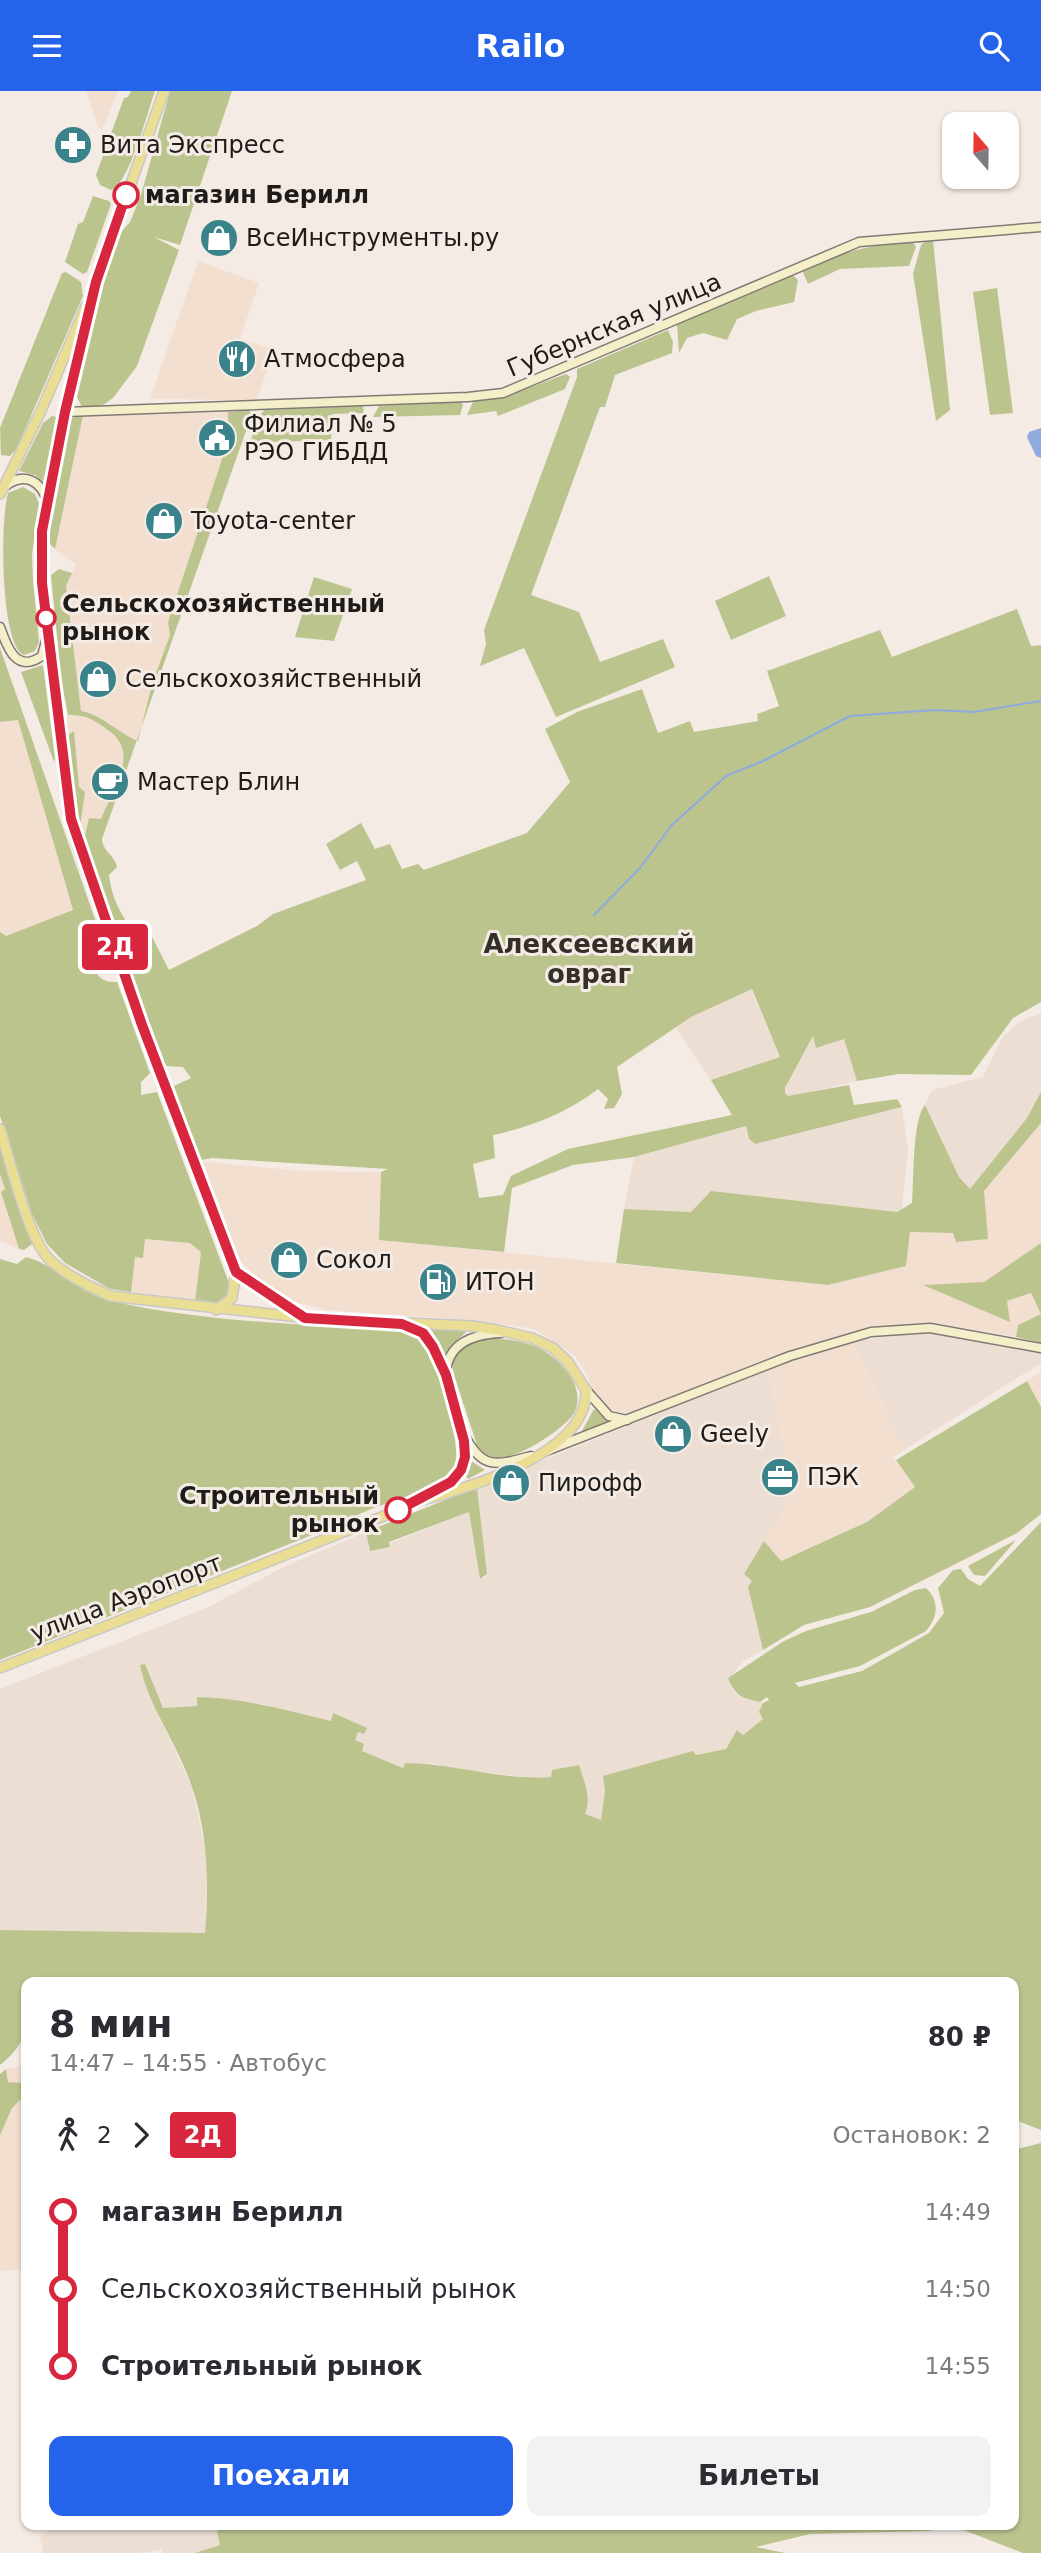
<!DOCTYPE html>
<html lang="ru">
<meta charset="utf-8">
<style>
:root{--surface:#fff;--page:#f2f2f3;--text:#2b2b33;--muted:#7c7c81;--accent:#2563eb}
body{margin:0;font-family:"DejaVu Sans",sans-serif;background:var(--page);color:var(--text);height:100vh;display:flex;flex-direction:column;font-size:26px;white-space:nowrap}
*{box-sizing:border-box;margin:0}
p{font-size:23px;color:var(--muted)}
.icon{flex:none;width:38px;height:38px;fill:none;stroke:currentColor;stroke-width:2;stroke-linecap:round;stroke-linejoin:round}
.map{position:relative;flex:1;overflow:hidden}
.sheet{position:absolute;left:21px;top:1886px;width:998px;height:553px;display:flex;flex-direction:column;background:var(--surface);border-radius:14px;box-shadow:0 2px 5px #0004}
.sheet>*{flex:none}
.badge{padding:0 14px;border-radius:5px;font-size:24px;line-height:46px}
.needle{width:46px;rotate:340deg}
.tools{position:absolute;left:942px;top:21px;display:grid;gap:14px}
.tools a{display:grid;place-items:center;width:77px;height:77px;border-radius:14px;background:var(--surface);box-shadow:0 2px 5px #0004;font-size:35px}
.map>.badge{position:absolute;translate:-50% -50%;box-shadow:0 0 0 4px #fff}
.legs{display:flex;align-items:center;gap:10px;height:77px;padding:0 28px;font-size:23px}
.legs p{margin-inline-start:auto}
.summary{display:flex;align-items:center;justify-content:space-between;height:119px;padding:0 28px}
h1{font-size:38px;font-weight:600;line-height:52px}
.cta{display:flex;gap:14px;margin-top:auto;padding:14px 28px}
.cta a{flex:1;height:80px;border-radius:14px;background:var(--accent);color:#fff;font-size:28px;font-weight:600;line-height:80px;text-align:center}
.cta a+a{background:var(--page);color:var(--text)}
ul{padding:0 28px;list-style:none}
li{display:flex;align-items:center;gap:24px;height:77px;font-size:26px}
li i{display:grid;place-items:center;width:10px;height:100%;margin:0 9px;background:currentColor}
li i::after{content:'';width:18px;height:18px;margin:-9px;border:5px solid;border-radius:50%;background:var(--surface)}
li p{margin-inline-start:auto}
li:first-child i{background:linear-gradient(#0000 50%,currentColor 0)}
li:last-child i{background:linear-gradient(currentColor 50%,#0000 0)}
header{display:flex;justify-content:space-between;align-items:center;height:91px;padding:0 28px;background:var(--accent);color:#fff;font-size:32px;font-weight:600}
.map>svg:first-child{display:block}
.commercial{fill:#f3dfd0}
.built{fill:#edded3}
.green{fill:#bcc48e;fill-rule:evenodd}
.water{fill:#8eaadf}
.lines{fill:none;stroke-linecap:round;stroke-linejoin:round}
.stream{stroke:#8eaadf;stroke-width:2}
.secondary-casing{stroke:#817a74;stroke-width:11}
.primary-casing{stroke:#c9c8c8;stroke-width:12}
.secondary{stroke:#f4eec9;stroke-width:8}
.primary{stroke:#eadd94;stroke-width:9}
.line-1-casing{stroke:#fff;stroke-width:16}
.line-1{stroke:#d7263d;stroke-width:10}
.stop-1-dot{fill:#fff;stroke:#d7263d;stroke-width:3.5}
.labels{text-anchor:middle;stroke-width:6;stroke-linejoin:round;paint-order:stroke}
.poi-label{font-size:24px;fill:#1e1b19;stroke:#f4ebe5;text-anchor:start}
.stop-label{font-size:24px;font-weight:bold;fill:#1e1b19;stroke:#f4ebe5;text-anchor:start}
.street-label{font-size:24px;fill:#1e1b19;stroke:#f4ebe5}
.neighbourhood-label{font-size:26px;font-weight:bold;fill:#352f2a;stroke:#f4ebe5}
</style>
<header><svg class="icon" aria-label="menu" viewBox="0 0 24 24"><path d="M4 6h16M4 12h16M4 18h16"/></svg>Railo<svg class="icon" aria-label="search" viewBox="0 0 24 24"><circle cx="10" cy="10" r="6"/><path d="M15 15l6 6"/></svg></header>
<div class="map">
<svg width="1041" height="2462" viewBox="0 0 1041 2462">
<rect width="100%" height="100%" fill="#f4ebe5"/>
<g class="commercial">
<path d="M86 0H118L102 39 98 36Z"/>
<path d="M198 170 259 192 240 248 274 258 257 309 150 308Z"/>
<path d="M228 321V350L168 531 170 544 152 593 138 650 124 645 90 621 81 620 66 495 76 473 55 458 83 324Z"/>
<path d="M89 624 121 648 125 656 124 672 101 729 89 727 83 753 75 726 62 625Z"/>
<path d="M18 629 73 820 6 845 0 841V631Z"/>
<path d="M1041 1032V1152L984 1191 926 1194 1009 1230 1007 1210 1031 1202 1041 1223 1018 1234 1016 1246 930 1231 869 1237 789 1261 621 1325 607 1320 593 1303 587 1284 575 1265 534 1238 490 1231 327 1219 297 1212 270 1198 242 1172 233 1158 197 1070 302 1080 381 1081 380 1149 828 1194 906 1175 910 1141 953 1142 984 1100Z"/>
<path d="M0 1083 5 1098 1 1102 19 1158 0 1150Z"/>
<path d="M145 1147 190 1152 201 1161 195 1211 131 1201 135 1166Z"/>
<path d="M852 1250 904 1359 893 1366 915 1396 867 1431 780 1470 764 1450 792 1403 768 1278Z"/>
<path d="M1041 1280V1316L1027 1290Z"/>
<path d="M26 1958V1992L8 1991 6 1978 23 1975 22 1959Z"/>
<path d="M26 2003V2178L0 2180V2044L12 2017Z"/>
</g>
<g class="built">
<path d="M751 898 780 966 711 989 674 934Z"/>
<path d="M1041 922V1001L1027 1027 970 1099 959 1086 925 1014 932 999 983 986 1002 947 1020 930Z"/>
<path d="M814 944 816 957 844 948 857 990 789 1006 785 1002V997Z"/>
<path d="M902 1016 908 1059 902 1118 897 1121 770 1108 691 1121 624 1118 634 1066 746 1035 749 1048 755 1053Z"/>
<path d="M924 1241 976 1247 1041 1261V1272L904 1359 852 1250Z"/>
<path d="M768 1278 793 1403 744 1483 753 1490 748 1496 763 1559 744 1570 729 1588 734 1602 763 1612 759 1621 764 1628 743 1644 737 1639 726 1658 695 1664 605 1700 602 1730 585 1724 551 1686 532 1687 448 1677 433 1672 404 1677 362 1660 363 1653 354 1649 358 1640 333 1623 331 1630 258 1612 198 1606V1615L163 1617 159 1626 191 1693 199 1728 207 1768 205 1843 0 1839V1598L209 1516 281 1477 366 1441 370 1460 469 1421 480 1487H484L487 1483 477 1396Z"/>
<path d="M57 2434H219L220 2454 195 2462H163L161 2458 142 2462H43L40 2445Z"/>
</g>
<g class="green">
<path d="M131 0H155C148 19 129 94 111 99L100 94 96 84 124 7 128 6Z"/>
<path d="M170 0H232L180 154 154 146 179 159 137 275 113 307 100 316H82L77 306 105 187 121 141 130 131 141 104Z"/>
<path d="M93 105 109 110 111 113 87 181 83 183 65 171 78 133 83 131Z"/>
<path d="M912 149 916 156 909 175 840 178 808 193 803 181 805 176C843 161 871 154 912 149Z"/>
<path d="M927 149H933L950 319 936 330 913 183 921 154Z"/>
<path d="M66 181 81 191 83 205 17 357 10 365 1 364 0 337 62 182Z"/>
<path d="M792 183 798 189 794 211 756 220 737 228 727 249 703 242 687 247 679 262 677 233Z"/>
<path d="M997 197 1013 322 990 324 973 201Z"/>
<path d="M668 239 673 251 672 262 615 284 605 316H600L531 504 579 521 600 571 663 548 675 576 556 626 524 557 480 575 486 553 484 539 577 286V278Z"/>
<path d="M566 283 570 286 565 298 498 325 496 320 467 324 473 311 504 306Z"/>
<path d="M460 310 463 314 460 324 373 326 379 315Z"/>
<path d="M363 315 364 322 333 323 331 349 250 352 259 324 265 319Z"/>
<path d="M249 319 252 323 102 748C103 761 115 764 117 776L109 784C111 804 122 831 139 843L149 840 169 879 257 835 273 823 366 789 357 770 340 779 326 753 361 732 375 758 390 753 402 778 418 773 424 779 527 742 570 691 545 638 577 621 642 598 658 642 690 630 694 641 758 630 757 623 779 615 767 580 880 539 892 566 1017 518 1031 555 1041 554V911L1013 927 971 984 899 983 857 990 844 948 816 957 813 945 785 997V1002L788 1005 849 994 854 1014 897 1008 902 1016 755 1053 749 1048 746 1035 634 1066 573 1074 512 1097 504 1161 379 1149 381 1081 388 1078 212 1067 197 1070 172 996 191 987 183 976 165 975 132 884C143 878 151 868 145 855L125 865 83 753 89 727 101 728C113 698 141 662 108 639 93 628 86 624 68 624L61 587 51 484 59 478 72 482 66 495 81 620C101 623 118 642 138 650L152 593 170 544 168 531 228 350V321ZM752 898 780 966 711 989 732 1024 568 1058 511 1085 503 1104 479 1107 473 1073 495 1067 493 1044C528 1037 569 1021 598 998L608 1008 604 1018 614 1017 622 1003 617 976 691 926Z"/>
<path d="M83 324 55 458 47 450 67 336 71 327Z"/>
<path d="M52 325 57 326V334L43 391 35 384 19 380 43 332Z"/>
<path d="M23 396 35 403 39 413 32 464 33 490 39 551 35 560 24 564C0 554 0 428 8 402Z"/>
<path d="M769 485 786 525 731 549 715 510Z"/>
<path d="M314 486 352 498 334 550 295 546Z"/>
<path d="M0 557 110 871 94 874C96 887 105 892 117 891L150 982 141 991V1004L157 1001 229 1192V1203L218 1212 195 1211 201 1161 190 1152 145 1148 143 1167 135 1166 131 1201 110 1198 65 1172 47 1153 32 1123 0 1025V841L6 845 73 819 18 629 0 631Z"/>
<path d="M43 574 55 667 54 671 21 581Z"/>
<path d="M74 640 79 696 85 701 80 735 75 726 65 646Z"/>
<path d="M1041 1001V1032L984 1100 988 1148 956 1151 953 1142 910 1141 906 1175 828 1194 616 1172 624 1118 691 1121 711 1100 897 1121 912 1112C914 1090 912 1029 925 1014L959 1086 970 1098 1027 1027Z"/>
<path d="M0 1053 32 1149V1153L24 1159 19 1158 1 1101 5 1098 0 1083Z"/>
<path d="M1041 1152V1252L1016 1246 1018 1234 1041 1223 1031 1202 1007 1210 1010 1231 923 1194 984 1191Z"/>
<path d="M26 1166C57 1174 79 1203 111 1210 207 1232 309 1233 408 1240 414 1243 421 1245 426 1251 440 1270 462 1355 455 1377 428 1407 379 1409 347 1430L0 1569V1168L17 1173Z"/>
<path d="M430 1236 464 1238 466 1241 444 1263Z"/>
<path d="M484 1247C499 1248 517 1248 532 1254 555 1262 587 1293 575 1320 568 1337 512 1372 494 1367 487 1365 482 1360 477 1354L453 1281C452 1260 466 1252 484 1247Z"/>
<path d="M1027 1290 1041 1316V1423L1017 1442 870 1516 804 1534 763 1559 748 1496 752 1490 744 1483 764 1450 781 1470 867 1431 915 1396 896 1369Z"/>
<path d="M594 1318 611 1329V1333L584 1343 582 1340Z"/>
<path d="M471 1370 485 1379 468 1388 465 1384Z"/>
<path d="M477 1396 487 1483 480 1488 469 1421 389 1451 390 1456 370 1460 366 1441Z"/>
<path d="M1041 1431V2039L1013 2028V1892H26C26 1930 33 1948 0 1974V1839L205 1842C209 1792 208 1741 191 1693 177 1652 149 1617 140 1574L145 1573 163 1617 197 1615V1606C243 1607 286 1619 331 1630L333 1622 367 1637 364 1643 358 1641 355 1649 364 1653 362 1660 403 1677 405 1672C454 1672 502 1690 551 1686L552 1679 579 1674C584 1690 592 1707 585 1723L601 1729 605 1700 603 1685 693 1660 696 1664 726 1658 737 1639 743 1644 763 1628 759 1621 763 1612 769 1609 767 1606 760 1611C742 1607 735 1605 728 1587L784 1550 806 1540 871 1521 915 1499 926 1497C940 1510 938 1526 926 1540L860 1575 795 1592 799 1596 862 1580 929 1542 944 1522 938 1497 953 1479 961 1478 968 1488 980 1495Z"/>
<path d="M1016 1449 985 1485 974 1484 968 1475Z"/>
<path d="M6 1978 8 1991 26 1992V2003L12 2017 0 2044V1983Z"/>
<path d="M1041 2052V2462H1023L953 2435 928 2440 810 2443 756 2456 785 2462H195L220 2454 217 2440 232 2434H1013V2059Z"/>
</g>
<path class="water" d="M1041 337V367L1036 365 1027 346 1029 341Z"/>
<g class="lines">
<path class="stream" d="M594 824 640 777 671 735 726 685 763 670 850 625 935 619 974 621 1041 610"/>
<defs>
<g id="secondary">
<path d="M65 321 468 306 503 302 859 151 1041 136"/>
<path d="M4 396C24 380 41 389 48 412"/>
<path d="M0 536C7 556 16 583 42 565L47 546"/>
<path d="M446 1283C447 1252 474 1243 501 1242"/>
<path d="M586 1299 609 1325 627 1329"/>
<path d="M463 1342C483 1379 494 1375 531 1365"/>
<path d="M546 1360 790 1265 871 1241 930 1237 1041 1257"/>
</g>
<g id="primary">
<path d="M96 191 65 321 40 465 65 696 76 750 142 935 236 1181 232 1207 216 1219"/>
<path d="M94 196 164 0"/>
<path d="M0 403 41 320 86 215"/>
<path d="M0 1038C10 1069 28 1148 50 1169 67 1185 89 1195 110 1205L316 1228 472 1235 498 1239 532 1247 553 1257 568 1271 586 1299C588 1362 471 1396 422 1409"/>
<path d="M236 1181 301 1225"/>
<path d="M0 1577 399 1419C419 1410 451 1399 461 1378 473 1354 446 1272 430 1250 424 1243 417 1238 408 1235"/>
</g>
</defs>
<use href="#secondary" class="secondary-casing"/>
<use href="#primary" class="primary-casing"/>
<use href="#secondary" class="secondary"/>
<use href="#primary" class="primary"/>
</g>
<g class="lines">
<defs>
<path id="line-1" d="M126 104 96 191 65 321 42 440V492L71 728 142 934 236 1181 305 1227 402 1233 423 1242 433 1256 446 1284 464 1350 465 1366 461 1379 451 1391 398 1419"/>
</defs>
<use href="#line-1" class="line-1-casing"/>
<use href="#line-1" class="line-1"/>
</g>
<defs>
<symbol id="pharmacy-disc" viewBox="-11 -11 22 22"><circle r="9.5" fill="#3b838a" stroke="#f4ebe5"/><path d="M-2-6h4v4h4v4h-4v4h-4v-4h-4v-4h4Z" fill="#fff"/></symbol>
<symbol id="shop-disc" viewBox="-11 -11 22 22"><circle r="9.5" fill="#3b838a" stroke="#f4ebe5"/><path d="M-5-2.5h2.3a2.7 3.5 0 0 1 5.4 0H5L5.5 6h-11ZM-1.5-2.5h3a1.5 2.3 0 0 0-3 0Z" fill="#fff"/></symbol>
<symbol id="restaurant-disc" viewBox="-11 -11 22 22"><circle r="9.5" fill="#3b838a" stroke="#f4ebe5"/><path d="M-5-6h1v4h1v-4h1v4h1v-4h1v5L-1.5 .5V6h-2V.5L-5-1ZM5-6V6H3V1.5H1.5Q1.5-4 5-6Z" fill="#fff"/></symbol>
<symbol id="civic-disc" viewBox="-11 -11 22 22"><circle r="9.5" fill="#3b838a" stroke="#f4ebe5"/><path d="M-.6-6.5H3V-4.5H.6V-3L4-1V1h2V6H-6V1h2V-1L-.6-3ZM-1.2 2.5V6h2.4V2.5Z" fill="#fff"/></symbol>
<symbol id="cafe-disc" viewBox="-11 -11 22 22"><circle r="9.5" fill="#3b838a" stroke="#f4ebe5"/><path d="M-5.5-4.5H6V0H3Q3 3.5 0 3.5H-2.5Q-5.5 3.5-5.5 0ZM3-3.2v2h1.7v-2ZM-6 4.5H4V6H-6Z" fill="#fff"/></symbol>
<symbol id="fuel-disc" viewBox="-11 -11 22 22"><circle r="9.5" fill="#3b838a" stroke="#f4ebe5"/><path d="M-5.5-6h7V0h2V4h1.3V-2.5L3-4.5l.8-.8L6-3V5H2.5V1h-1V6h-7ZM-4.2-4.7v3.2H.2V-4.7Z" fill="#fff"/></symbol>
<symbol id="office-disc" viewBox="-11 -11 22 22"><circle r="9.5" fill="#3b838a" stroke="#f4ebe5"/><path d="M-6-3h4V-5.5h4V-3h4V5H-6ZM-1-4.5V-3h2v-1.5ZM-6 0V1H6V0Z" fill="#fff"/></symbol>
</defs>
<g fill-rule="evenodd">
<use href="#pharmacy-disc" x="51" y="32" width="44" height="44"/>
<use href="#shop-disc" x="197" y="125" width="44" height="44"/>
<use href="#restaurant-disc" x="215" y="246" width="44" height="44"/>
<use href="#civic-disc" x="195" y="325" width="44" height="44"/>
<use href="#shop-disc" x="142" y="408" width="44" height="44"/>
<use href="#shop-disc" x="76" y="566" width="44" height="44"/>
<use href="#cafe-disc" x="88" y="669" width="44" height="44"/>
<use href="#shop-disc" x="267" y="1147" width="44" height="44"/>
<use href="#fuel-disc" x="416" y="1169" width="44" height="44"/>
<use href="#shop-disc" x="651" y="1321" width="44" height="44"/>
<use href="#office-disc" x="758" y="1364" width="44" height="44"/>
<use href="#shop-disc" x="489" y="1370" width="44" height="44"/>
</g>
<g class="stop-1-dot">
<circle cx="126" cy="104" r="12"/>
<circle cx="46" cy="527" r="9"/>
<circle cx="398" cy="1419" r="12"/>
</g>
<g class="labels">
<g class="poi-label">
<text x="100" y="62">Вита Экспресс</text>
<text x="246" y="155">ВсеИнструменты.ру</text>
<text x="264" y="276">Атмосфера</text>
<text x="244" y="341">Филиал № 5<tspan x="244" dy="28">РЭО ГИБДД</tspan></text>
<text x="191" y="438">Toyota-center</text>
<text x="125" y="596">Сельскохозяйственный</text>
<text x="137" y="699">Мастер Блин</text>
<text x="316" y="1177">Сокол</text>
<text x="465" y="1199">ИТОН</text>
<text x="700" y="1351">Geely</text>
<text x="807" y="1394">ПЭК</text>
<text x="538" y="1400">Пирофф</text>
</g>
<g class="stop-label">
<text x="145" y="112">магазин Берилл</text>
<text x="62" y="521">Сельскохозяйственный<tspan x="62" dy="28">рынок</tspan></text>
<text x="379" y="1413" text-anchor="end">Строительный<tspan x="379" dy="28">рынок</tspan></text>
</g>
<g class="street-label">
<text transform="translate(614 234) rotate(-23)" y="8">Губернская улица</text>
<text transform="translate(126 1507) rotate(-21)" y="8">улица Аэропорт</text>
</g>
<g class="neighbourhood-label">
<text x="589" y="862">Алексеевский<tspan x="589" dy="30">овраг</tspan></text>
</g>
</g>
</svg>
<div class="tools">
<a><svg class="needle" viewBox="-14 -14 28 28"><path d="M0-13l5 13h-10z" fill="#e53935"/><path d="M0 13l5-13h-10z" fill="#7c7c81"/></svg></a>
</div>
<b class="badge" style="left:115px;top:856px;background:#d7263d;color:#fff">2Д</b>
<section class="sheet">
<div class="summary"><div><h1>8 мин</h1><p>14:47 – 14:55 · Автобус</p></div><b>80 ₽</b></div>
<div class="legs"><svg class="icon" aria-label="walk" viewBox="0 0 24 24"><circle cx="13" cy="4" r="2"/><path d="M13 8l-2 6 4 7M11 14l-3 7M7 12l3-4h3l4 4"/></svg>2<svg class="icon" aria-label="forward" viewBox="0 0 24 24"><path d="M9 5l7 7-7 7"/></svg><b class="badge" style="background:#d7263d;color:#fff">2Д</b><p>Остановок: 2</p></div>
<ul>
<li><i style="color:#d7263d"></i><b>магазин Берилл</b><p>14:49</p></li>
<li><i style="color:#d7263d"></i><span>Сельскохозяйственный рынок</span><p>14:50</p></li>
<li><i style="color:#d7263d"></i><b>Строительный рынок</b><p>14:55</p></li>
</ul>
<div class="cta"><a>Поехали</a><a>Билеты</a></div>
</section>
</div>
